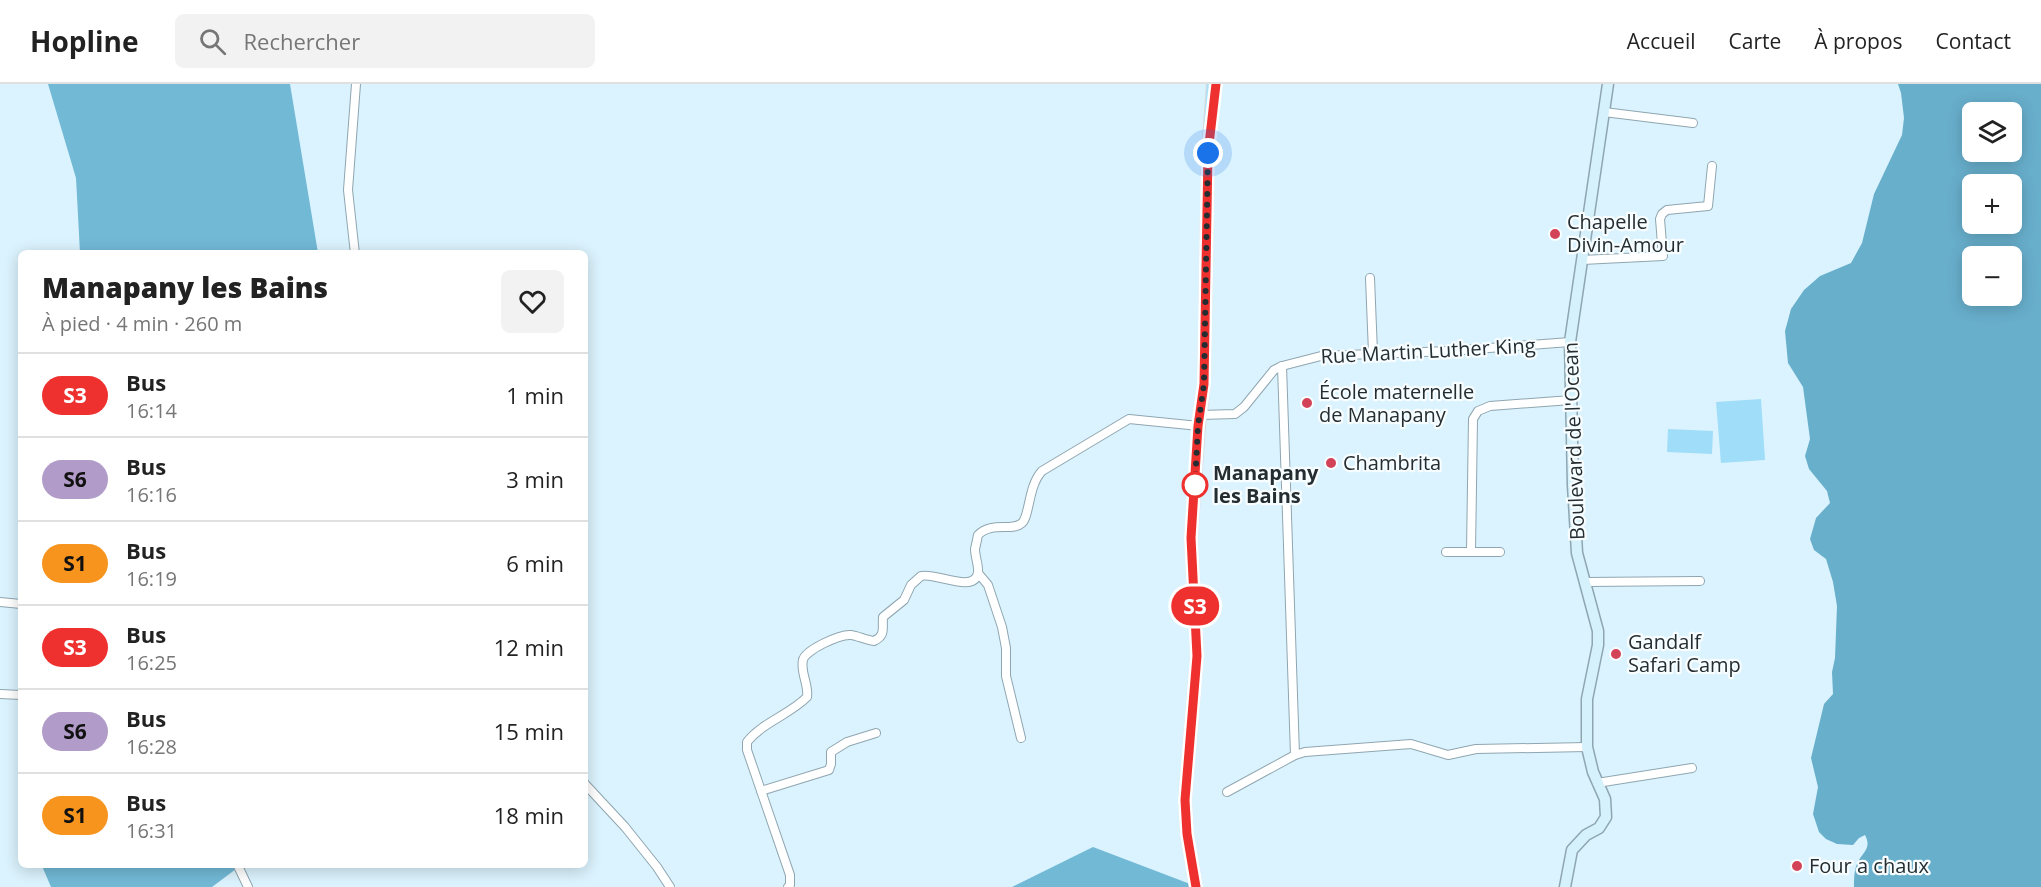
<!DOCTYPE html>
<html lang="fr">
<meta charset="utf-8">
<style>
:root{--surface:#fff;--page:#f2f2f2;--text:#222;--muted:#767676;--line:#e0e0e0}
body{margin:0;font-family:"Open Sans",sans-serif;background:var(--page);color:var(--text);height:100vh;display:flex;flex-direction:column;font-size:22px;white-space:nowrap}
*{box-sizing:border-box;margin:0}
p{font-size:20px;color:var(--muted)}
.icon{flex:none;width:33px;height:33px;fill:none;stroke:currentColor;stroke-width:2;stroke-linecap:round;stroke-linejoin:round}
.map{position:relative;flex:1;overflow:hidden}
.details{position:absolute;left:18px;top:166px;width:570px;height:618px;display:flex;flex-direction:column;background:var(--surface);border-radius:9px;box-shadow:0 3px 15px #0003}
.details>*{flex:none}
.badge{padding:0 12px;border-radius:20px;font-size:21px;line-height:39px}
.fabs{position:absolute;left:1962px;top:18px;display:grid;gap:12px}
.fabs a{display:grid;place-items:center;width:60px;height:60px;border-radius:9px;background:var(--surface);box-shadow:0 3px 15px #0003;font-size:30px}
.you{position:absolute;width:30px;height:30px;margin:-15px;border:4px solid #fff;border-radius:50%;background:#1a73e8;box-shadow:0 0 0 9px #1a73e833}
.map>.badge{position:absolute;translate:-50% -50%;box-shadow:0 0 0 3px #fff}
.round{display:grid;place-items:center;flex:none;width:63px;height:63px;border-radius:9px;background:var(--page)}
.head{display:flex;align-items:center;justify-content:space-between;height:102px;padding:0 24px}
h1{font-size:28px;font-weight:800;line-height:45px}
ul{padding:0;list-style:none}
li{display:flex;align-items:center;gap:18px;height:84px;padding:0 24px;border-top:2px solid var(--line)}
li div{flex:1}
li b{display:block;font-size:22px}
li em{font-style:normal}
li .badge{min-width:66px;font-weight:700;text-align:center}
header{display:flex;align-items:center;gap:36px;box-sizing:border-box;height:84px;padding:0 30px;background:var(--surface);border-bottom:2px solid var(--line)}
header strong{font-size:28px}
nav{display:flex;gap:33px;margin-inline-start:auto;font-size:21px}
.search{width:420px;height:54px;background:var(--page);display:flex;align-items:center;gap:15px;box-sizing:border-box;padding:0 21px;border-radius:9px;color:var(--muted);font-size:22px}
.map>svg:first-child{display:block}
.green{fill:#9fddf8}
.forest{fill:#72b9d6}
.water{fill:#68afcc;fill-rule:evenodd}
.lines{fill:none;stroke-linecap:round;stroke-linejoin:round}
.street-casing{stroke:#8fa6b0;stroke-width:10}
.secondary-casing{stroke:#8fa6b0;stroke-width:13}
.primary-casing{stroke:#d8d9da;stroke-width:14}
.street{stroke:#fff;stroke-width:8}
.secondary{stroke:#d4f1fc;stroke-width:10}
.primary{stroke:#a8e2f9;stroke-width:12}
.line-casing{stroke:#fff;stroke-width:14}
.line{stroke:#ee312f;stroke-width:9}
.walk{stroke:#242d31;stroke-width:6;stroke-dasharray:0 10.8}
.poi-dot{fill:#d34358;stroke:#f8fdff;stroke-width:2}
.stop-dot{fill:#fff;stroke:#ee312f;stroke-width:3}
.labels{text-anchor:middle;stroke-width:4.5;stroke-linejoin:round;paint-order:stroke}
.poi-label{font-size:20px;fill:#242d31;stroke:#f8fdff;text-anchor:start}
.street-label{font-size:20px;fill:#242d31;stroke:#f8fdff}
.stop-label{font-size:20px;font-weight:bold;fill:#242d31;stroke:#f8fdff;text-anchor:start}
</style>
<header>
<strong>Hopline</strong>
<div class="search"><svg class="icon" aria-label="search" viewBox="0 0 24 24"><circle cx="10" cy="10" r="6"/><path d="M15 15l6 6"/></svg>Rechercher</div>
<nav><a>Accueil</a><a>Carte</a><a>À propos</a><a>Contact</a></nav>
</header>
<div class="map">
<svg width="2041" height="803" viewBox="0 0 2041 803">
<rect width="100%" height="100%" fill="#dbf3fe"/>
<g class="green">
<path d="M1761 315 1765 376 1721 379 1716 318Z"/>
<path d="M1668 345 1713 347 1712 370 1667 368Z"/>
</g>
<g class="forest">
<path d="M48 0H290L318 169H80L76 94Z"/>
<path d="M1093 763 1198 803H1012Z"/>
<path d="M42 782H240L212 803H51Z"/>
</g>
<path class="water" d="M1898 0H2041V803H1854C1854 795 1854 785 1858 778 1863 768 1872 764 1865 751L1859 754 1853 761 1837 760 1826 755 1819 748 1813 730 1818 703 1811 674 1824 620 1833 610 1832 588 1835 574 1837 522 1833 498 1826 475 1814 466 1810 455 1816 434 1830 419 1827 407 1809 385 1805 372 1810 355 1803 303 1788 279 1785 247 1791 225 1804 206 1820 192 1851 179 1862 159 1874 110 1902 51 1904 34 1901 9ZM1972 28H2012V68H1972ZM1972 100H2012V140H1972ZM1972 172H2012V212H1972Z"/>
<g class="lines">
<defs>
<g id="street">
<path d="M1604 28 1693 39"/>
<path d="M355 170 348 106 356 0"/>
<path d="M1582 176 1663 172 1660 135 1662 130 1667 126 1708 122 1712 82"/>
<path d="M1370 194 1373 269"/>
<path d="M1282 282 1295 671"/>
<path d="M1200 331 1235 330 1244 323 1274 286 1282 282 1321 272 1449 267 1570 258"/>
<path d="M1471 467 1473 335 1478 327 1490 322 1571 316"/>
<path d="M1446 468H1500"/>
<path d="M978 489 988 501 1002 543 1006 564V592L1021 654"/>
<path d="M1586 498 1700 497"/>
<path d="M0 518 21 520"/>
<path d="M0 610 21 611"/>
<path d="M1597 699 1692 684"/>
<path d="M585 700 625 743 657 783 670 803"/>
<path d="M761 707 829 686 831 680V668L847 658 876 649"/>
<path d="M1227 708 1295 671 1305 668 1411 660 1448 671 1476 665 1587 663"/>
<path d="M238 782 248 803"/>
<path d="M788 803 790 801V791L747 666V658C763 638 789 631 807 613 809 601 800 588 803 576 805 566 840 550 851 551 858 552 866 556 874 557 886 551 882 545 883 533L904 516 911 501 921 492C935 488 974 510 978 489 979 482 975 473 975 465 976 461 977 456 978 451 992 437 1012 448 1022 439 1030 431 1028 402 1042 387L1129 335 1199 342"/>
</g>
<path id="secondary" d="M1565 803 1572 766 1586 751 1599 744 1606 733 1605 715 1593 688 1587 663V615L1598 561V547L1577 469 1573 401 1570 258 1608 0"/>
<path id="primary" d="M1196 803 1187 750 1185 716 1197 571 1191 454 1199 342 1204 300 1208 69 1213 0"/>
</defs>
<use href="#street" class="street-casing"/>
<use href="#secondary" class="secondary-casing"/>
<use href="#primary" class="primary-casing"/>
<use href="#street" class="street"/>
<use href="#secondary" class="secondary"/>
<use href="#primary" class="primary"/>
</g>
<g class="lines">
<defs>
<path id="line" d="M1196 803 1187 750 1185 716 1197 572 1191 454 1198 342 1204 300 1208 69 1216 0"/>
</defs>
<use href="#line" class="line-casing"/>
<use href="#line" class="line"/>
<path class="walk" d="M1195 401 1198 342 1204 300 1208 69"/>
</g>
<g class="poi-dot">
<circle cx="1555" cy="150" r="6"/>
<circle cx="1307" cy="319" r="6"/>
<circle cx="1331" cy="379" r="6"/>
<circle cx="1616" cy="570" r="6"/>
<circle cx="1797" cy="782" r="6"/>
</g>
<circle class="stop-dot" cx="1195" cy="401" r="12"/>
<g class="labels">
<g class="poi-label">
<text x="1567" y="145">Chapelle<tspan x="1567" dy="23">Divin-Amour</tspan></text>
<text x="1319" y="315">École maternelle<tspan x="1319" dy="23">de Manapany</tspan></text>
<text x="1343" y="386">Chambrita</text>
<text x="1628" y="565">Gandalf<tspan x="1628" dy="23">Safari Camp</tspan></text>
<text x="1809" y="789">Four a chaux</text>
</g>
<g class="street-label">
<text transform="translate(1428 267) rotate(-3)" y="7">Rue Martin Luther King</text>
<text transform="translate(1574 357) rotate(-92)" y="7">Boulevard de l'Ocean</text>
</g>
<g class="stop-label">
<text x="1213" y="396">Manapany<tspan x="1213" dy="23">les Bains</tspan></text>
</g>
</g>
</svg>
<div class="fabs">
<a><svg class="icon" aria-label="layers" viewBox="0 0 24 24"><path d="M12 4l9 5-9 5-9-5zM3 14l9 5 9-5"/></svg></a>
<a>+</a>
<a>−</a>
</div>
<div class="you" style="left:1208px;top:69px"></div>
<b class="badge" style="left:1195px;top:522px;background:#ee312f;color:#fff">S3</b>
<section class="details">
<div class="head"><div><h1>Manapany les Bains</h1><p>À pied · 4 min · 260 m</p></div><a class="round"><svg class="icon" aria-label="heart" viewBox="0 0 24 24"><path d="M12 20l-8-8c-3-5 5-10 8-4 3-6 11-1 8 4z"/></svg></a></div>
<ul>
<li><span class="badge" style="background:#ee312f;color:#fff">S3</span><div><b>Bus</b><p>16:14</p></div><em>1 min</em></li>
<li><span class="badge" style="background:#b19bc9;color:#111">S6</span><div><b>Bus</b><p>16:16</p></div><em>3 min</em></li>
<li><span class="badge" style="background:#f7941e;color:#111">S1</span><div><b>Bus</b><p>16:19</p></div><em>6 min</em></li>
<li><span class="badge" style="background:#ee312f;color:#fff">S3</span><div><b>Bus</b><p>16:25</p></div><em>12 min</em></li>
<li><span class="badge" style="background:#b19bc9;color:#111">S6</span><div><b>Bus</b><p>16:28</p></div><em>15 min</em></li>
<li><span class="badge" style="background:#f7941e;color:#111">S1</span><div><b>Bus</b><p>16:31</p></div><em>18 min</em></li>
</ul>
</section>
</div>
